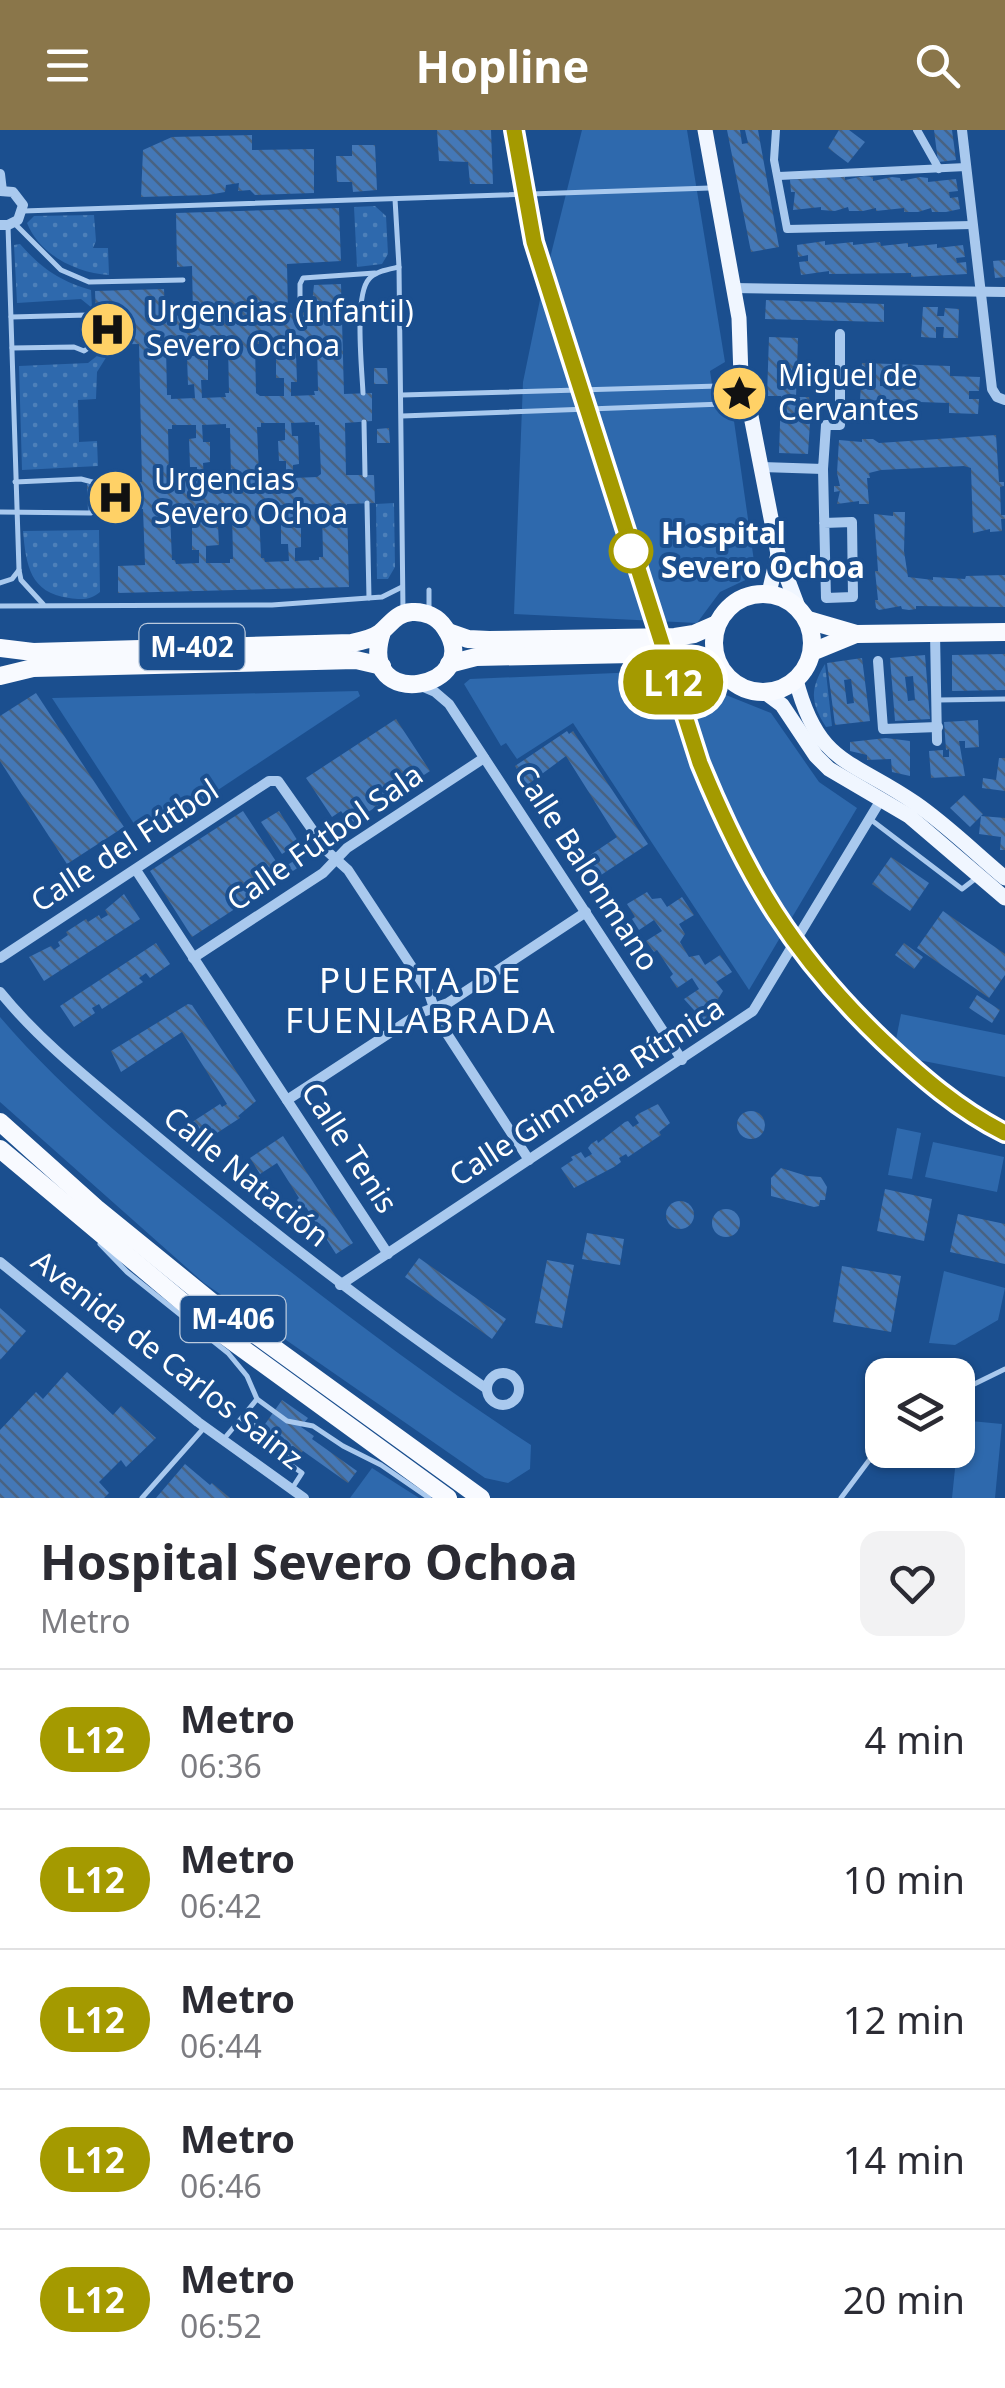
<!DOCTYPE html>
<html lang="es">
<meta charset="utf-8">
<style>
:root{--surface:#fff;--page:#f2f2f3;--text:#2b2b33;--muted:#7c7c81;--line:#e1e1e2;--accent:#8a764a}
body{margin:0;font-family:"Noto Sans",sans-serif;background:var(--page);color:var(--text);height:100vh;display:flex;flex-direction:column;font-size:38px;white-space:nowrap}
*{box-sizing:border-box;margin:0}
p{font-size:32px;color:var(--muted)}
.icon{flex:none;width:55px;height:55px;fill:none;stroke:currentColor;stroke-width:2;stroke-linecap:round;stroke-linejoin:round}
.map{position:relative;height:1368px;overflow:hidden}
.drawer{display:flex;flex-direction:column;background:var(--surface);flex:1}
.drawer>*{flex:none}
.badge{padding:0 20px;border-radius:32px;font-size:35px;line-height:65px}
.buttons{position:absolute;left:865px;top:1228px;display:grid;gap:20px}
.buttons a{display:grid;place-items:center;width:110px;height:110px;border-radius:20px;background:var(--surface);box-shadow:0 2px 8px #0004;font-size:50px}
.map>.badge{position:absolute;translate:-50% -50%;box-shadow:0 0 0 5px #fff}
.round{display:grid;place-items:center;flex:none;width:105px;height:105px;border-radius:20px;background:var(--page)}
.summary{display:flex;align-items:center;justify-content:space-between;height:170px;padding:0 40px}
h1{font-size:48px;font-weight:700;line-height:75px}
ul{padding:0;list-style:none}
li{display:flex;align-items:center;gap:30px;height:140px;padding:0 40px;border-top:2px solid var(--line)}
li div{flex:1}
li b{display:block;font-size:38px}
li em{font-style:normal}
li .badge{min-width:110px;font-weight:700;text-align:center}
header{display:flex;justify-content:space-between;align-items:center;height:130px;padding:0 40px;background:var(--accent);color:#fff;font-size:45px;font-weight:700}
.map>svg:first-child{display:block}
.green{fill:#2e69ad}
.garden{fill:url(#garden-dots)}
.building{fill:url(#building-back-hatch);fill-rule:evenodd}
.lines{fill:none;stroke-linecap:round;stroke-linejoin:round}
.service{stroke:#a9c9ee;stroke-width:5}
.pedestrian{stroke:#a9c9ee;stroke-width:8}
.minor{stroke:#a9c9ee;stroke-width:10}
.primary{stroke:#f0f6ff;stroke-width:15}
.trunk{stroke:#f8faff;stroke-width:18}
.line-casing{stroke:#fff;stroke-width:22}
.line{stroke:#a49a00;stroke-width:15}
.stop-dot{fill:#fff;stroke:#a49a00;stroke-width:5}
.labels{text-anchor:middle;stroke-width:8;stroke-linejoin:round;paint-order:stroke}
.shield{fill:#1b4f8f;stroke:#bbcadd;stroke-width:2.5}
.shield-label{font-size:28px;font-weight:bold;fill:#fff}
.poi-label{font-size:30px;fill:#fff;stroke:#1b4f8f;text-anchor:start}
.stop-label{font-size:30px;font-weight:bold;fill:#fff;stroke:#1b4f8f;text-anchor:start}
.street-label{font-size:30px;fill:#fff;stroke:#1b4f8f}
.quarter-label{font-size:35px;letter-spacing:2.5px;fill:#fff;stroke:#1b4f8f}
</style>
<header><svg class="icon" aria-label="menu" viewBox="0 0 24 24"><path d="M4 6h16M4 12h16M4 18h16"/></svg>Hopline<svg class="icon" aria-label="search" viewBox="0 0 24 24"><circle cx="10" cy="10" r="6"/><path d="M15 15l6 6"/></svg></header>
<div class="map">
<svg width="1005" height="1368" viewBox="0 0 1005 1368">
<defs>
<pattern id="garden-dots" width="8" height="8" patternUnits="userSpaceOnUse" patternTransform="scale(2.5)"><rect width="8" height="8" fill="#2e69ad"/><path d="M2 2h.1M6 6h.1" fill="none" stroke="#4d80b9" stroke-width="1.8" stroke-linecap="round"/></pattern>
<pattern id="building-back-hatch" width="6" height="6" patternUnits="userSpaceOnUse" patternTransform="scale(2.5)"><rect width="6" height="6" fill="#4478b7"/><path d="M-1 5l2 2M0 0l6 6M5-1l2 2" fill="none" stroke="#486282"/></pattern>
</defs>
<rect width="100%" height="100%" fill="#1b4f8f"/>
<g class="green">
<path d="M582 0H687L725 232 710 241 715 274 734 291 756 445 720 462 697 493 514 484 523 252 542 160Z"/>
<path d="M688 540 702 545 716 561 771 583 819 652 857 678 749 860 573 593 517 629 506 613 501 616 464 554 470 549Z"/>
<path d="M358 561 360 566 144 709 52 568Z"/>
<path d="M901 884 1005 905V947L893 925Z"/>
<path d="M0 887C69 968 154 1034 237 1100 333 1175 429 1249 531 1315L530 1339 508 1353 485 1348 204 1153 0 972Z"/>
<path d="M897 998 921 1003 912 1049 888 1045Z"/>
<path d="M933 1012 1004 1027 997 1062 925 1047Z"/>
<path d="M944 1141 1005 1158 998 1190 955 1215 929 1213Z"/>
<path d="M960 1290 1002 1294 995 1368H952Z"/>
<path d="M372 1338 419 1368H350Z"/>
</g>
<g class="garden">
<path d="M375 76 386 86 388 124 382 134 357 137 354 77Z"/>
<path d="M94 85 96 111 93 118H108L109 145C76 143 40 125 27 93L34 86Z"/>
<path d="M20 114C42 139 60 151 91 160L92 178 81 169 17 173 14 115Z"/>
<path d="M107 218H112L97 242 96 269 78 270 79 312 97 311 98 336 22 340 19 236 88 233Z"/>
<path d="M394 373 395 437 388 449H377L376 374Z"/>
<path d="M99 400 100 462C91 470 82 470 69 468 30 463 26 435 23 401Z"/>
<path d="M825 534 832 596 826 597C810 572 810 559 825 534Z"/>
</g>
<g class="building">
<path d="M437 0H491L493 54H470L468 32 439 31Z"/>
<path d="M727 0H740L742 14 748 13 745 0H758L779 117 751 122Z"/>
<path d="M839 0H849L865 12 848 33 828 18Z"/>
<path d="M934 0H952L956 30 938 32Z"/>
<path d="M252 5V20L314 19V63L255 65 250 60 238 61 239 53 226 55 225 62 208 65 141 67 143 20 172 7Z"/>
<path d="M352 15H375L377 60 353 62 352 52H337L336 26H352Z"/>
<path d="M837 46 845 47V50L864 46 873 47V51L892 47 900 48 901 51 920 47 928 48V52L956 49 958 61 949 62 950 68 958 67 960 79 946 82H932L931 78 918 82H904V78L876 81V78L863 81H849L848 77 835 81 821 80V77L793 80 795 62H791L790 50Z"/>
<path d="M339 78 341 131 287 134 288 183 311 182 314 155 341 154 344 264 372 263V291L345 293 346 345H374L375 373 347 374 349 457 118 463V436L145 435 143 379 88 381 87 354 142 352 139 214 84 215 83 189 96 188 95 161 164 159 165 182 169 186 193 185 192 136 177 137 176 83ZM313 209V213H317L318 261H314L315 265 291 266V252H297L296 223H290L289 210ZM259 210H282L283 228H276V248H284V266H260L256 263 255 214H259ZM224 211V215H228L229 263H225L226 267 202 268 201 250H208V230H200V212ZM193 212 194 226H187L188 255 194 254 195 268 171 269V265H167L166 217H169V213ZM315 292V295H319L321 344 317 347 293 348V335L299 334 298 306H292L291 293ZM261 293H285V310L278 311 279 331H286V348L262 349V345H259L257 297H261ZM226 294V298H230L231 346 228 350 204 351 203 333 210 332V312H203L202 295ZM172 295H196V308L189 309 190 337H197V351H173V347L169 348 168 299H172ZM318 374V378H322L323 427H319V430L295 431V418L301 417V388L294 389V375ZM287 375V393H281V414H288L289 431 265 432 264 428H261L259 380H263V376ZM205 377H229L232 381 233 429H230V433H206V416L219 415 218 395H205ZM174 378H198V391H192V420H199V433L176 434 175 430H172L170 382H174Z"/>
<path d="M825 111V115L853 112V115L880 112 881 116 908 113V117L937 114V118L963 115 965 127 956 128 957 133 966 132 967 144 911 147V143L829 144V141L801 145 799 132 808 131V125L798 127 797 115Z"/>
<path d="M1005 130V147L995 148 993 131Z"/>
<path d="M766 170 884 174V192L765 189Z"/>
<path d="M923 177H938L937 186H944L945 178 959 179 958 208H943L944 197H936V208L921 207Z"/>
<path d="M769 207 798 208 796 267H809L811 277 808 324 779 323 781 266H767Z"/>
<path d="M862 233 950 236V246L980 247 979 261H969V269H979L978 284 949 283V273L860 270 861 255H869L870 248 861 247ZM899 247V256H880V248Z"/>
<path d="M374 238H387L388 254H374Z"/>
<path d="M389 298 390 313H377V299Z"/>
<path d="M996 305 999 352H1004V356L1000 357 1001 385H1005V389H1001L1002 401 990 402V399L973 403 971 338 964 336 881 340 869 343 870 348H867L869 374H859V371L837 374 840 361 834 362V356H840L837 343 839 310 862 312V309H873L879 313Z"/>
<path d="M893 382H905L904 421 908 447 933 450V447L965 449 966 446 1005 445V477L916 476V479L909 480 902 479 901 476 879 480 876 478 875 470H878L875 441H878L874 384 893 386Z"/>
<path d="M1005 524V560L952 561V525Z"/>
<path d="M925 525 930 589 895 591 890 528ZM913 546 915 570 908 571 905 547Z"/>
<path d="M862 528 870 591 835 595 827 533ZM851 549 854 573 847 574 844 550Z"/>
<path d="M36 563 124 697 67 734 0 631V586Z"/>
<path d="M396 589 430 641 350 694 341 681 332 687 306 648Z"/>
<path d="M978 590 979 617 965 618V611H959L965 646 931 648 929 621 943 620V627H949V619L946 620 944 592Z"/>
<path d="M567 601 569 604 573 601 648 714 595 749 583 730 617 707 566 626 527 655 515 636Z"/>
<path d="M886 608 910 611V646L892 642 891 629 867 630V625L850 621V612Z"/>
<path d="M999 628H1005V661L982 658 983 648 996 650Z"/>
<path d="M964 665 983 684 970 697 950 678Z"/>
<path d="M243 681 281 739 297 729 302 735 192 807 150 741Z"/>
<path d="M279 681 299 713 282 724 261 692Z"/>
<path d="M981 686 1005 688V720H1000L1001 707 979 704Z"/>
<path d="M891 727 929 753 910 781 872 754Z"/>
<path d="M647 762 652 769 661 768 667 777 682 767 694 785 679 794 685 804 680 812 689 827 699 825 705 835 720 825 732 842 716 852 723 861 718 869 722 877 703 890 684 869 699 859 692 848 677 858 670 847 673 844 657 820 654 822 646 811 662 801 654 790 639 800 632 789 635 787 627 774Z"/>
<path d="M124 764 140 789 44 851 29 827 51 816 54 820 60 816 58 812 68 805 66 802 86 789 88 792 99 785 101 789 108 785 105 780Z"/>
<path d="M943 781 1005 824V845L989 868 917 818Z"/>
<path d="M156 813 170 834 150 848 146 843 139 848 143 852 102 879 99 874 92 878 95 883 74 897 60 876Z"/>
<path d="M904 813 923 827 914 839 895 825Z"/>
<path d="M977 865 1000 880 992 893 969 878Z"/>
<path d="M188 874 192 875 256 971 238 986 240 988 200 1014 186 996 220 974 222 977 227 974 182 902 121 942 111 921Z"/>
<path d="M658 974 670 993 659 1002 661 1005 628 1027 626 1024 619 1028 621 1032 614 1037 574 1058 561 1038 573 1030 571 1027 581 1022 585 1028 592 1024 588 1018 591 1014 597 1010 598 1013 625 992 628 991 633 997 639 993 635 987 638 984Z"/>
<circle cx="751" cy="995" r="14"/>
<path d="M283 1006 353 1113 336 1124 306 1077 303 1079 297 1070 299 1068 277 1033 260 1044 250 1028Z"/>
<path d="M781 1038 807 1046 821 1047 827 1057 825 1070H820L819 1076 814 1077 771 1066V1048Z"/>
<path d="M885 1059 932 1069 924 1111 877 1101Z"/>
<circle cx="680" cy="1085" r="14"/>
<circle cx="726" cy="1093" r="14"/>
<path d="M958 1084 1005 1094V1134L950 1122Z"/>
<path d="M587 1103 624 1109 620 1135 582 1129Z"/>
<path d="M419 1128 506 1189 492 1209 405 1147Z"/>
<path d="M547 1130 574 1135 562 1198 535 1193Z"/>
<path d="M842 1136 901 1146 891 1202 833 1192Z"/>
<path d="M0 1178 26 1201 0 1230Z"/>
<path d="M67 1242 113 1285 121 1276 156 1308 126 1337 121 1330 99 1352 109 1363 104 1368H0V1300L36 1262 43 1269Z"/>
<path d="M282 1270 308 1288 301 1297 314 1306 312 1309 357 1341 348 1353 303 1321 300 1325 287 1315 281 1324 256 1307Z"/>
<path d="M185 1334 210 1355 212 1353 230 1368H156Z"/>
</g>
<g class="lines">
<g class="service">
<path d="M395 69 399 137 403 481"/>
<path d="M23 81 710 58"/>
<path d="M14 93 61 140 89 152 183 150"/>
<path d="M8 96 19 440 21 450 43 474"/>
<path d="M300 175V154L303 148 375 143"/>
<path d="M11 187 88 185 90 188"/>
<path d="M12 218 74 217 84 221 93 215"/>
<path d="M363 263C362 240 354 165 369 149 375 141 390 139 399 137"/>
<path d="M402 265 719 256"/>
<path d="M402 286 723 274"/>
<path d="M364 292 365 345"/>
<path d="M15 352 81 349 96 353"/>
<path d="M367 373 369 468"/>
<path d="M0 382 91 383 96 381"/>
<path d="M0 453 12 449 19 440"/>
<path d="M429 460V482"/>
<path d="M0 476 272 475 382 467 402 457"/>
<path d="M938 570 1005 569"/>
<path d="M870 689 962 759 975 749"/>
<path d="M100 1114 127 1142 228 1223 247 1246 257 1269 287 1291 313 1296 343 1316 381 1335 429 1368"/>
<path d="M958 1262 1005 1239"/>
<path d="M244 1285 257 1269"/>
<path d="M223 1310 244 1285 288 1323 287 1332 302 1343 293 1357"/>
<path d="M142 1368 203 1299"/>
<path d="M841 1368 882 1313"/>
</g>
<g class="pedestrian">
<path d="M776 0 774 30 787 99 972 95"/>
<path d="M917 0 939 39"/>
<path d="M779 46 966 37"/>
</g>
<g class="minor">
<path d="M962 0 992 259 997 267 1005 270"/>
<path d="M0 44 2 61"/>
<path d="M0 61 13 62 23 75 18 90 8 95H0"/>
<path d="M733 158 1005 162"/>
<path d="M762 337 823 339 826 295H840V204"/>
<path d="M823 339 826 468 853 467 852 392 824 393"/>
<path d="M935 503 937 611"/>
<path d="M878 531 883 599 938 597"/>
<path d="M421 556 435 562 449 574 682 930"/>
<path d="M136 740 388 1124"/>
<path d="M0 828 269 651H278L328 722 348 740 429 863 438 890 529 1030"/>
<path d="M193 828 323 743 347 718 484 628"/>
<path d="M0 862C43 915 100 958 152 1002 260 1093 371 1179 487 1259"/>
<path d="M287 970 420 883 448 873 586 782"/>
<path d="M0 1132 198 1292 304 1368"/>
<path d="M340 1155 753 881 882 668"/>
<circle cx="503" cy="1259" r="16"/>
</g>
<g class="primary">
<path d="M705 0 739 188 741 247 750 258 749 268 742 275"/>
<path d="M741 247 727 249 721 257 722 267 733 276 742 275 751 286 778 424 798 477"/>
<path d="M769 463 778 424"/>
<path d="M796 550C818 635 851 629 915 673 947 695 975 723 1005 748"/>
<path d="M766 563 782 575 816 626 829 639 909 686 1005 768"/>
</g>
<g class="trunk">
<circle cx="763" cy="513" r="49"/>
<path d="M808 490 856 504 1005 502"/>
<path d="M448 502 468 509 489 510 675 507 694 504 717 494"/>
<path d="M0 518 33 522 351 513C361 511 372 509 380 503 391 494 396 483 412 482 425 481 438 487 445 498 487 559 355 584 382 502"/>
<path d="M812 522 856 504"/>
<path d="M449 534 476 527 684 523 707 529 722 541"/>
<path d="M0 546 33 538 356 530 382 536"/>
<path d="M0 992 96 1078 219 1178 481 1368"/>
<path d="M0 1019 210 1195 448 1368"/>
</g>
</g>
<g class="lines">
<defs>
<path id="line" d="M514 0 534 112 700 633C747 748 793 825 883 911 920 946 959 980 1005 1003"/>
</defs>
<use href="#line" class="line-casing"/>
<use href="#line" class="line"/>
</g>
<defs>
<symbol id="hospital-disc" viewBox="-11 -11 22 22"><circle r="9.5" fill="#ffd166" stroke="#1b4f8f"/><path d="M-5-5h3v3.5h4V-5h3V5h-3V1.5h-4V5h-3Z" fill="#111"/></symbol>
<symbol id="sight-disc" viewBox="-11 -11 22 22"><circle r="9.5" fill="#ffd166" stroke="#1b4f8f"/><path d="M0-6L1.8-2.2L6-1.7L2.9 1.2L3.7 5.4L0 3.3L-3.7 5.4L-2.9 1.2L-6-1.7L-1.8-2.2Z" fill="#111"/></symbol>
</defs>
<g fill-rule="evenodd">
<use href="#hospital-disc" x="76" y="168" width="63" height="63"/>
<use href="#sight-disc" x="708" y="232" width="63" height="63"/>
<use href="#hospital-disc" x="84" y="336" width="63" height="63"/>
</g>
<circle class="stop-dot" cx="631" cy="421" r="20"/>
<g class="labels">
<g class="shield">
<rect x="139.5" y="494" width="105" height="46" rx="8"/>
<rect x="180.5" y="1166" width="105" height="46" rx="8"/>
</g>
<g class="shield-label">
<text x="192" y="527">M-402</text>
<text x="233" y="1199">M-406</text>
</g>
<g class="poi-label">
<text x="146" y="192">Urgencias (Infantil)<tspan x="146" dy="34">Severo Ochoa</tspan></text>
<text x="778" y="256">Miguel de<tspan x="778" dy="34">Cervantes</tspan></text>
<text x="154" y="360">Urgencias<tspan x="154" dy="34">Severo Ochoa</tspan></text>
</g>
<g class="stop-label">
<text x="661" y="414">Hospital<tspan x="661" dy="34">Severo Ochoa</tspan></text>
</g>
<g class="street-label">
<text transform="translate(325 708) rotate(-35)" y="10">Calle Fútbol Sala</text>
<text transform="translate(125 716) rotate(-33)" y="10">Calle del Fútbol</text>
<text transform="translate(586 738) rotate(57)" y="10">Calle Balonmano</text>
<text transform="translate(587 962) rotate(-33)" y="10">Calle Gimnasia Rítmica</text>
<text transform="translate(349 1018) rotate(57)" y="10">Calle Tenis</text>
<text transform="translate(246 1047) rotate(39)" y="10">Calle Natación</text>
<text transform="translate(167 1230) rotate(38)" y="10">Avenida de Carlos Sainz</text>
</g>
<g class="quarter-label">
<text x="421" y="863">PUERTA DE<tspan x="421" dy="40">FUENLABRADA</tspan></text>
</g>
</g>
</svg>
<div class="buttons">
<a><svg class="icon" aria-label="layers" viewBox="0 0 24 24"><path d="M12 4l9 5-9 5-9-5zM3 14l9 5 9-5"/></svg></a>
</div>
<b class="badge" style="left:673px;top:552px;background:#a49a00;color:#fff">L12</b>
</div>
<section class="drawer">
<div class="summary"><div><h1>Hospital Severo Ochoa</h1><p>Metro</p></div><a class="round"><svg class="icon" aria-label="heart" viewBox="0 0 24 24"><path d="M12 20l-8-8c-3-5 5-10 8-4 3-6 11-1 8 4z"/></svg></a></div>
<ul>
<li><span class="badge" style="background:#a49a00;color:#fff">L12</span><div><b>Metro</b><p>06:36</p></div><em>4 min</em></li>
<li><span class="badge" style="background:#a49a00;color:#fff">L12</span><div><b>Metro</b><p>06:42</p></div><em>10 min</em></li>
<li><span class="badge" style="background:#a49a00;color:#fff">L12</span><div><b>Metro</b><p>06:44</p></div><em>12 min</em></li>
<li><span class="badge" style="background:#a49a00;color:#fff">L12</span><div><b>Metro</b><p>06:46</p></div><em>14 min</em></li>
<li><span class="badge" style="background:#a49a00;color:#fff">L12</span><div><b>Metro</b><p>06:52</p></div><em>20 min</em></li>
</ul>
</section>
